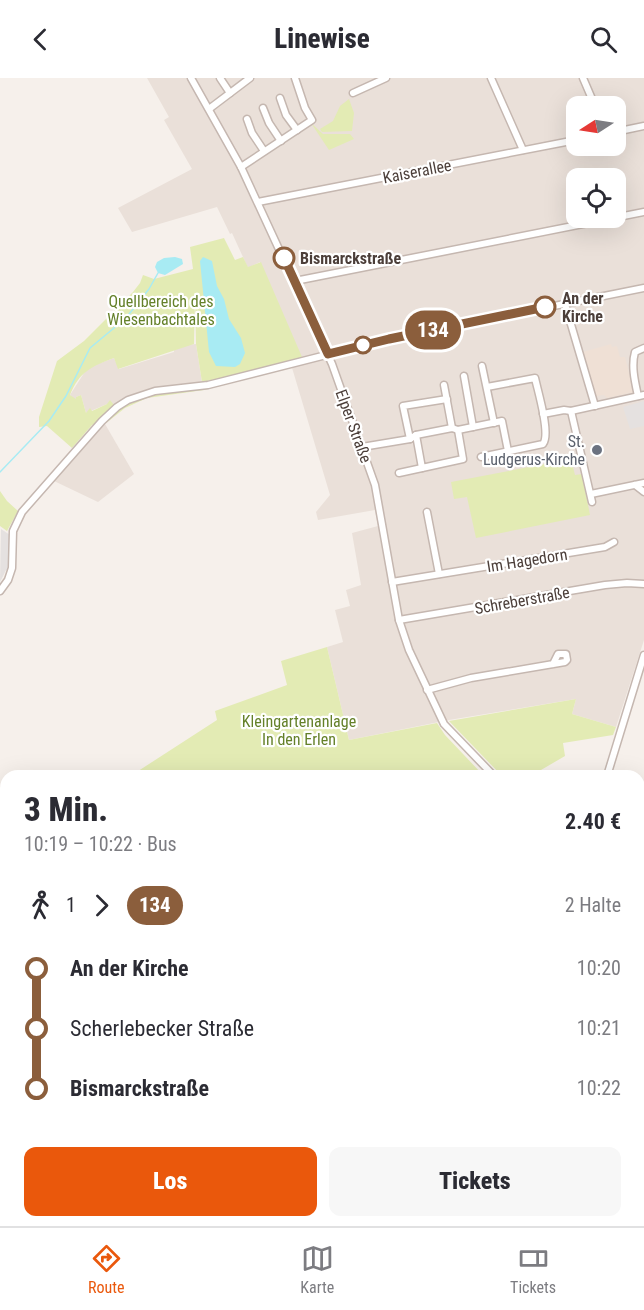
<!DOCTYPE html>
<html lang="de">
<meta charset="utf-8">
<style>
:root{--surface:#fff;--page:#f7f7f7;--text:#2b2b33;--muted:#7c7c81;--line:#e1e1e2;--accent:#ea580c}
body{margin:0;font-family:"Roboto Condensed",sans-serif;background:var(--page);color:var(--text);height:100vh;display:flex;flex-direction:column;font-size:22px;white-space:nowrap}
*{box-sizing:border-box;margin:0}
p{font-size:20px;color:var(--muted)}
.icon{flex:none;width:33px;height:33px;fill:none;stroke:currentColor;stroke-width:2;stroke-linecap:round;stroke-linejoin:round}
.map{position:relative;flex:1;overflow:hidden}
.panel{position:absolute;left:0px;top:692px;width:645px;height:458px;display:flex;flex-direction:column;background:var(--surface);border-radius:18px 18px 0 0;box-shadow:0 6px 24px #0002}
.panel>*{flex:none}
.badge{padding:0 12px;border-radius:20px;font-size:21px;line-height:39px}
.needle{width:39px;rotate:258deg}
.buttons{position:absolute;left:566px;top:18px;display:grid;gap:12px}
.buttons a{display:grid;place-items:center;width:60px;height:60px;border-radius:12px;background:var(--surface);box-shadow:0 6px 24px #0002;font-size:30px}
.map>.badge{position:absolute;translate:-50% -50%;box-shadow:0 0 0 3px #fff}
.legs{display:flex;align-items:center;gap:9px;height:66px;padding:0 24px;font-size:20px}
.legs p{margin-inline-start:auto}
.summary{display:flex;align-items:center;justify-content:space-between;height:102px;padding:0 24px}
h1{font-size:33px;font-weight:800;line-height:45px}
.action{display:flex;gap:12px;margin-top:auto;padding:12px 24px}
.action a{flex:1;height:69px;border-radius:12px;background:var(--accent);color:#fff;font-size:24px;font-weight:800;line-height:69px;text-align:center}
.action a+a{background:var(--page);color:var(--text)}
ul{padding:0 24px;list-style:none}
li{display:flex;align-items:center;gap:21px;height:60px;font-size:22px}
li i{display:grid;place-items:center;width:9px;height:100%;margin:0 8px;background:currentColor}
li i::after{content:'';width:15px;height:15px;margin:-8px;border:4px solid;border-radius:50%;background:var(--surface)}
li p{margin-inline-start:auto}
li:first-child i{background:linear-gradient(#0000 50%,currentColor 0)}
li:last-child i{background:linear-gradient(currentColor 50%,#0000 0)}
header{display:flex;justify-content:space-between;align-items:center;height:78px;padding:0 24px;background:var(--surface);font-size:27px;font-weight:800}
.dock{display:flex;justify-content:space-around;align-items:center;height:84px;border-top:2px solid var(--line);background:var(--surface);font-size:16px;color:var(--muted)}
.dock a{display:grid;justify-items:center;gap:3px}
.dock .selected{color:var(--accent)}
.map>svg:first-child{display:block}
.residential{fill:#eae0d9;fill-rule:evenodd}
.education{fill:#efe0d5}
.green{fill:#e3ebb4}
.parking{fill:#e5e1e0}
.water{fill:#a8ebf3}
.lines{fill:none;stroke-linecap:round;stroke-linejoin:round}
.stream{stroke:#a8ebf3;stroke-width:1.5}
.minor-casing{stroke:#c5b7b0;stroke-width:9}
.minor{stroke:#fff;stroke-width:6}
.line-1-casing{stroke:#fff;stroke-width:14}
.line-1{stroke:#8b5e3c;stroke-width:9}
.stop-1-dot{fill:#fff;stroke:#8b5e3c;stroke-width:3}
.worship-dot{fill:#6b7280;stroke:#fff;stroke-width:2}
.labels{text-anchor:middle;stroke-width:4.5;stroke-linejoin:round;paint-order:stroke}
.street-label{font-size:16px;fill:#4b3e39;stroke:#fff}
.stop-label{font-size:16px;font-weight:bold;fill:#4b3e39;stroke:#fff;text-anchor:start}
.park-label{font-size:16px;fill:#648029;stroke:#fff}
.worship-label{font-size:16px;fill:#5b616d;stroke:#fff;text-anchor:end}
</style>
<header><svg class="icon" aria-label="back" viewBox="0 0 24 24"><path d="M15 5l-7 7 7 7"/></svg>Linewise<svg class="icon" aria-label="search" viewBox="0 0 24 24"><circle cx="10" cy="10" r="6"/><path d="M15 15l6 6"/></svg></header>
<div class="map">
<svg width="644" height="1148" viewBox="0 0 644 1148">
<rect width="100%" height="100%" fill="#f6f0eb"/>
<g class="residential">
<path d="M147 0H644V562L616 649 572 636 576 621 449 642 349 662 327 569 343 564 335 532 350 528 346 512 361 507 352 455 378 448 375 432 318 442 316 434 330 417 290 283 301 279 260 184 248 190 232 155 230 156 217 129 132 154 118 130 192 91 164 42 169 39ZM576 28H615V68H576ZM576 100H615V140H576Z"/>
<path d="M196 266 202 304 149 311 128 319 114 327 107 326 86 335 81 317 76 319 77 323 70 317 86 292 95 287 114 280 119 291 174 274V268Z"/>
<path d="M105 346 134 396 98 424 54 403Z"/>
<path d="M644 842V905L639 907V843Z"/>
<path d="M6 1013V1060L0 1056V1015Z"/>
</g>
<path class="education" d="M611 266 612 269 617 268 620 279H625L634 314 607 320 604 317 596 318 583 274Z"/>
<g class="green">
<path d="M349 21 354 35 352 53 322 54 320 51 333 43 340 28Z"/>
<path d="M311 45 323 56H350L354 61 329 72Z"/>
<path d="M224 160 235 182 243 179 248 189 261 184 302 279 258 292 202 304 196 266 195 219 194 266 118 291 114 280C92 288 79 294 70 317L76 321V319L81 317 86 335 90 330 92 333 107 326 110 322 114 327 96 346 92 347 72 370 47 348 39 349V339L57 283 84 263 133 214 140 205 143 197 154 201 193 191 190 169Z"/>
<path d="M290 287 291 290 204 312 147 320 125 330 105 346 113 335 143 318Z"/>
<path d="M571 381 575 397 582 396 590 437 476 460 467 419 454 421 451 404Z"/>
<path d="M0 413 7 423 18 433 7 453 0 448Z"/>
<path d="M327 569 349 662 437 645 445 657 483 697H132L217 642 215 633 287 607 281 583Z"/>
<path d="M576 621 572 636 616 649 613 657 563 665 565 678 541 692 544 697H501L449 643Z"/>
<path d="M0 862 6 866V896L1 897 6 911V937L0 932Z"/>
<path d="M0 1056 6 1060V1143H89L100 1144 102 1148H0Z"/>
<path d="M139 1143H227L232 1146 235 1143H279L286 1148H140Z"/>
<path d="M338 1143H386L388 1148H339Z"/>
</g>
<g class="parking">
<path d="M644 323V348L630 351 623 329Z"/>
<path d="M1 451 10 457 9 466 10 487 9 492H6L0 504Z"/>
</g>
<g class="water">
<path d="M175 179 182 181 183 186 165 197 158 195 155 189 157 184 164 180Z"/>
<path d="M203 179 212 183 217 208 224 221 229 241 241 260 245 275 240 286 235 289 216 288 209 274 200 183Z"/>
</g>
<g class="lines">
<g class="stream">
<path d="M0 394 49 343 66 318 90 270 126 240 149 211 158 195"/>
<path d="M0 894 6 891"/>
<path d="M0 938 6 943"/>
<path d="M135 1143V1148"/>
<path d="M384 1143H386"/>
<path d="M295 1145 321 1143"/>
</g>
<defs>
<g id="minor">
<path d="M191 0 241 89 332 286 375 407 399 542 409 572 444 646 494 698"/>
<path d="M220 0 230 15"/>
<path d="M491 0 523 72"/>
<path d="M583 0 595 28"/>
<path d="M353 15 386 0"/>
<path d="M280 20 286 37 297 52"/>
<path d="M263 30 269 45 281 63"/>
<path d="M209 31 250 0"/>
<path d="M247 41 252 55 264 73"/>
<path d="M615 54 644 48"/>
<path d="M241 89 312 42 305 30 295 0"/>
<path d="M258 124 576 62"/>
<path d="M295 203 644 134"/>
<path d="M565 226 595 328"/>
<path d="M482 288 494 345"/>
<path d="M464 298 473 349"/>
<path d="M444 307 452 350"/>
<path d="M638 318C635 304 631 288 635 274L644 270"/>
<path d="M571 333 592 424"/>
<path d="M543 336 564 332 571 333 644 317"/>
<path d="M416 357 422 390 463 381 458 352"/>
<path d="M410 361 403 328 447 321"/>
<path d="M362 369 410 361 416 357 452 350 458 352 502 343 508 373"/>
<path d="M481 379 543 366C551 356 538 314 535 300L487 309"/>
<path d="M399 395 422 390"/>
<path d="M635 407 644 414"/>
<path d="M591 416 644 405"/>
<path d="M427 434 439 496"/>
<path d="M392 504 605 469 614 464"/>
<path d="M0 513 8 502 12 490 13 453 22 434 102 343 117 329 128 322 155 313 208 307 389 261 644 210"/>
<path d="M399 542 605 507 627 505 644 506"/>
<path d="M427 612 471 600 565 584 567 582 566 576H558L553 586"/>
<path d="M607 698 644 577"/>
<path d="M639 831 641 836"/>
<path d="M0 859 6 862"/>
<path d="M286 1143 291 1148"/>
<path d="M391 1143 393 1148"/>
<path d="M462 1143 470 1148"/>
</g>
</defs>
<use href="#minor" class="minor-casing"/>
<use href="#minor" class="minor"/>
</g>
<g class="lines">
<defs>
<path id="line-1" d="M284 180 328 276 389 261 545 229"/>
</defs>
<use href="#line-1" class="line-1-casing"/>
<use href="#line-1" class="line-1"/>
</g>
<g class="stop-1-dot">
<circle cx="284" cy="180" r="10"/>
<circle cx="545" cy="229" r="10"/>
<circle cx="363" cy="267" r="8"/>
</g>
<circle class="worship-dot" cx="597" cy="372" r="6"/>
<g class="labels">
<g class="street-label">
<text transform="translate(417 93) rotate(-11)" y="6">Kaiserallee</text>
<text transform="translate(354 348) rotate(70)" y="6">Elper Straße</text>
<text transform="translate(527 482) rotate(-9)" y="6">Im Hagedorn</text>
<text transform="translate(522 522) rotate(-10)" y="6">Schreberstraße</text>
</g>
<g class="stop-label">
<text x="300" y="186">Bismarckstraße</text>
<text x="562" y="226">An der<tspan x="562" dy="18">Kirche</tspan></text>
</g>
<g class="park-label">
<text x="161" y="229">Quellbereich des<tspan x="161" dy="18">Wiesenbachtales</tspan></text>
<text x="299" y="649">Kleingartenanlage<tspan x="299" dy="18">In den Erlen</tspan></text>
</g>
<g class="worship-label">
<text x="585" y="369">St.<tspan x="585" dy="18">Ludgerus-Kirche</tspan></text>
</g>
</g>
</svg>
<div class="buttons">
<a><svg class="needle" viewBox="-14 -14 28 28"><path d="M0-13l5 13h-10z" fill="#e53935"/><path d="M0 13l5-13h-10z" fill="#7c7c81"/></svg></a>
<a><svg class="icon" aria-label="locate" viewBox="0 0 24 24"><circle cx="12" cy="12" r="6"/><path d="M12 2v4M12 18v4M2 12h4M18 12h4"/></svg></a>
</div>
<b class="badge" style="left:433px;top:252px;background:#8b5e3c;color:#fff">134</b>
<section class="panel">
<div class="summary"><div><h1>3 Min.</h1><p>10:19 – 10:22 · Bus</p></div><b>2.40 €</b></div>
<div class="legs"><svg class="icon" aria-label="walk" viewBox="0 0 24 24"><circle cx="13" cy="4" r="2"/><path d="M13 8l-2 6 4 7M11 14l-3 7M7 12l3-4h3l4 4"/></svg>1<svg class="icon" aria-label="forward" viewBox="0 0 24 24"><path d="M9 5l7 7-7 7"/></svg><b class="badge" style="background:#8b5e3c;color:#fff">134</b><p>2 Halte</p></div>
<ul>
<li><i style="color:#8b5e3c"></i><b>An der Kirche</b><p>10:20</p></li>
<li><i style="color:#8b5e3c"></i><span>Scherlebecker Straße</span><p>10:21</p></li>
<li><i style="color:#8b5e3c"></i><b>Bismarckstraße</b><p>10:22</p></li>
</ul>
<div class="action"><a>Los</a><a>Tickets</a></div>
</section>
</div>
<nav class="dock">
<a class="selected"><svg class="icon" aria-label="directions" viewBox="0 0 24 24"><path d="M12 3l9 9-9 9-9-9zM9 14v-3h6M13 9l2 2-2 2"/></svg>Route</a>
<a><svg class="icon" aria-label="map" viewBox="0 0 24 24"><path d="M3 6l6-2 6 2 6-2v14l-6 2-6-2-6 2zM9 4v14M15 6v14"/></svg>Karte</a>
<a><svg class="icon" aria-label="tickets" viewBox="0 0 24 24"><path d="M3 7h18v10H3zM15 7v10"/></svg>Tickets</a>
</nav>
